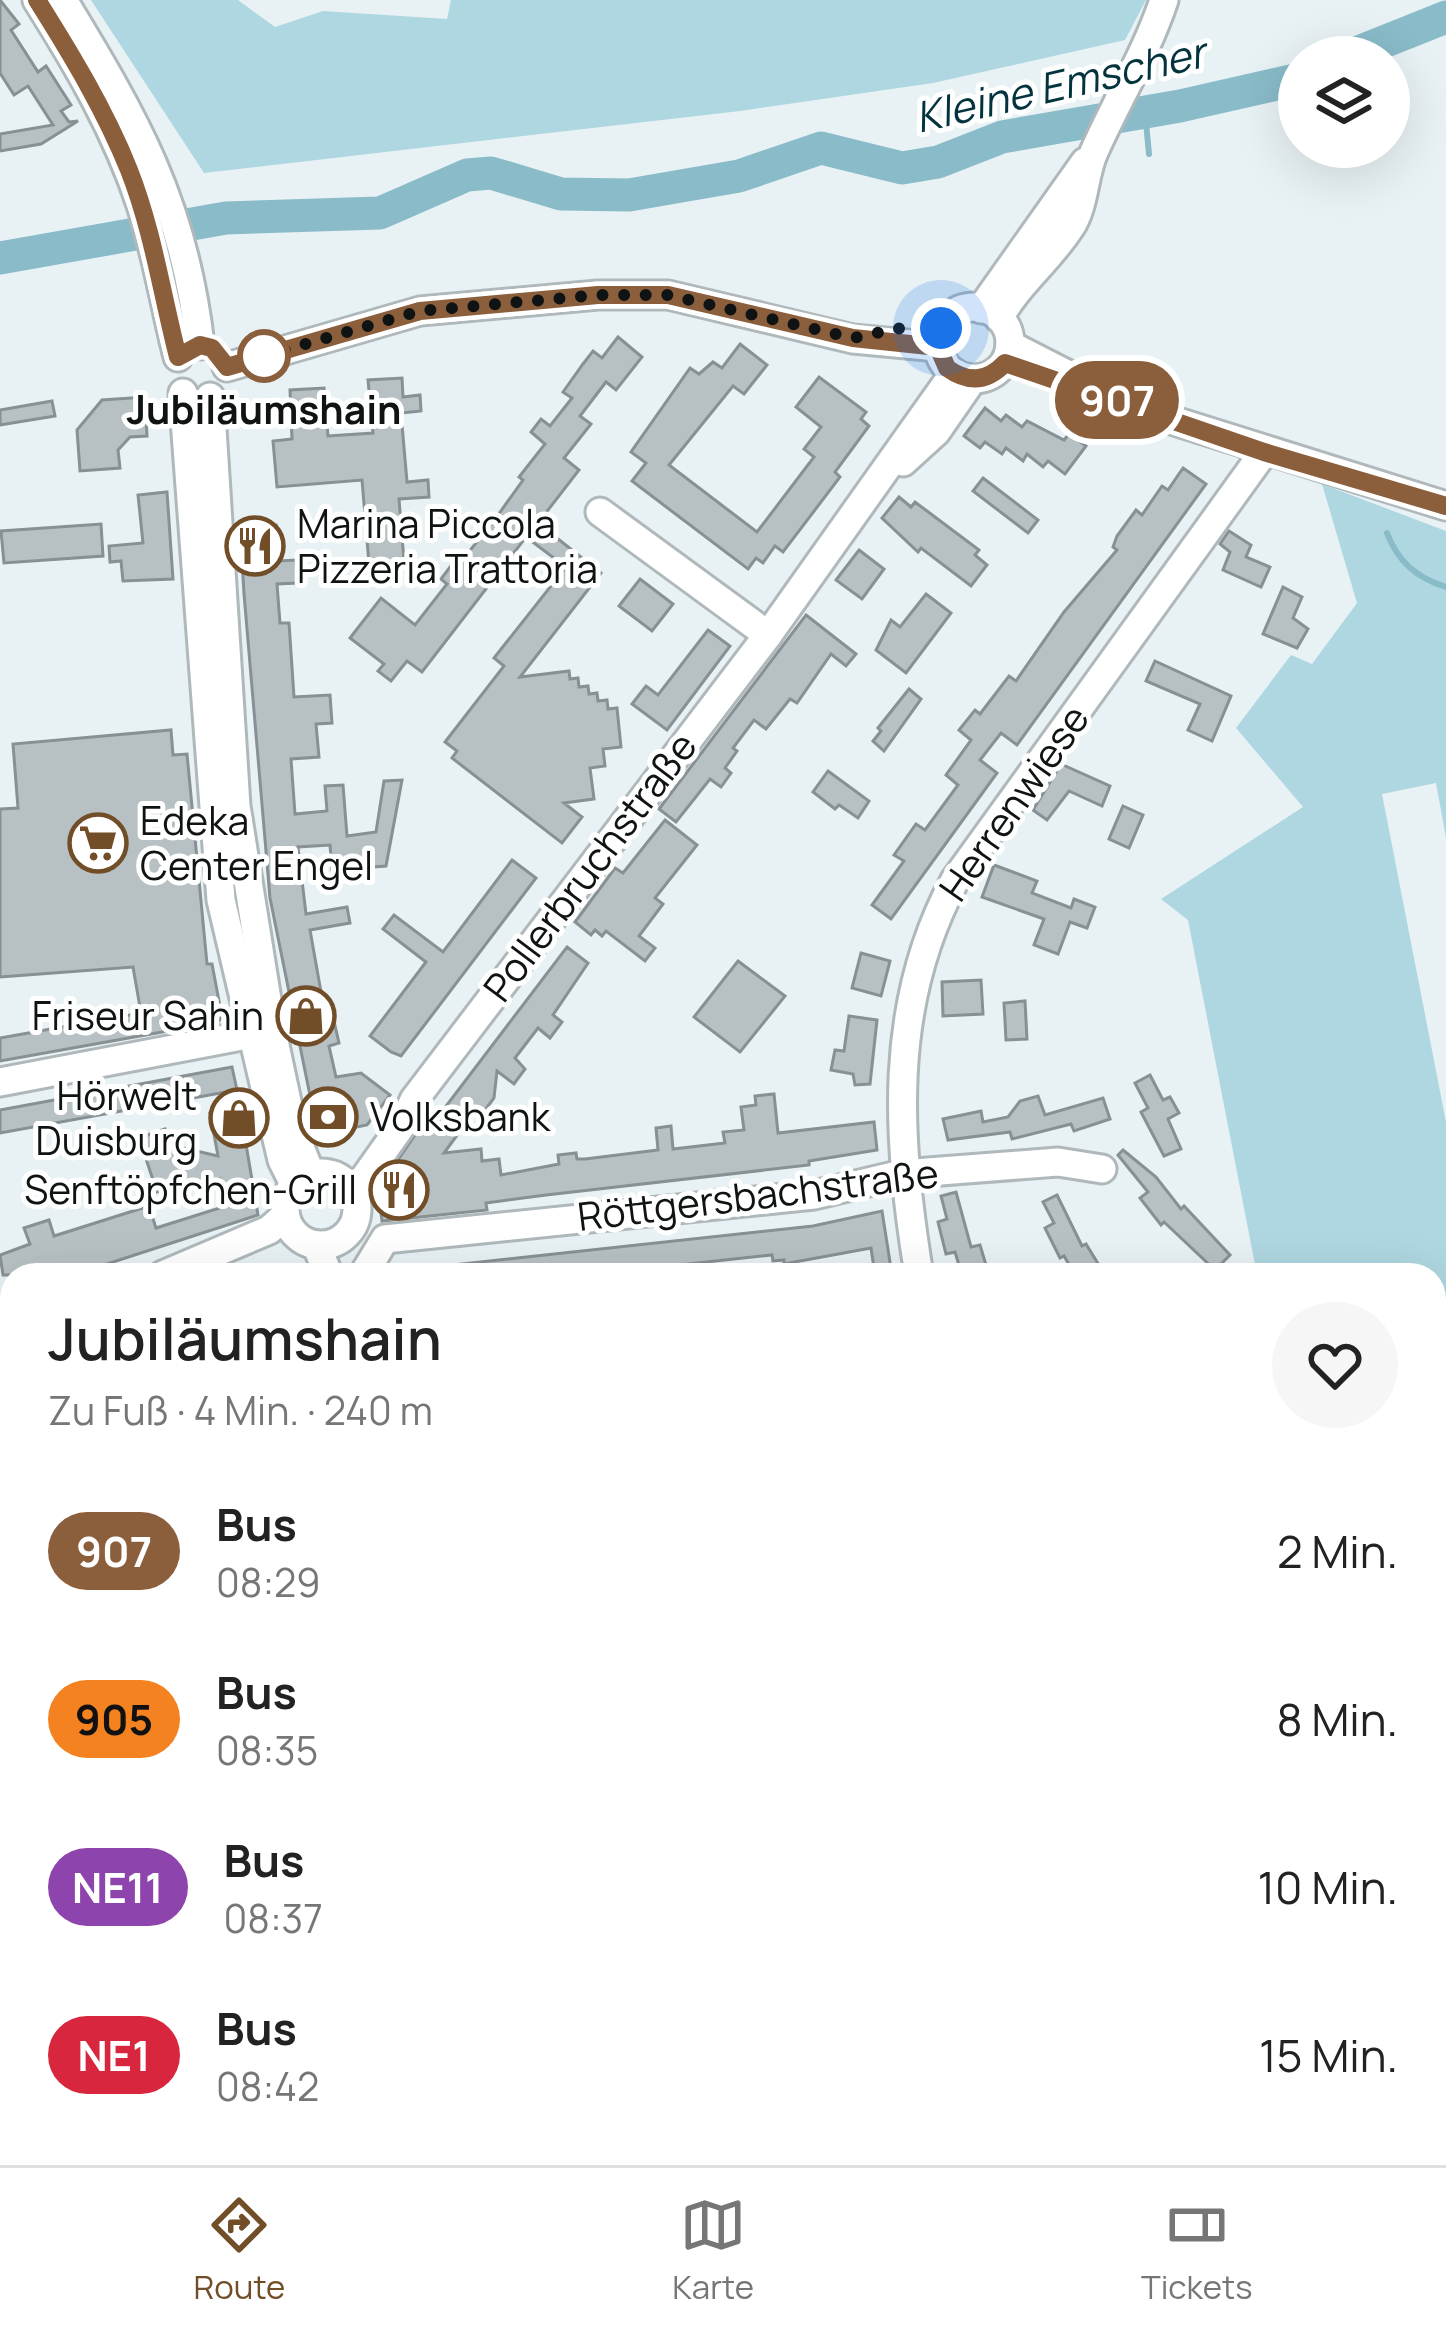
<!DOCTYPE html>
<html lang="de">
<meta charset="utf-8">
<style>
:root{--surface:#fff;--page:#f6f6f6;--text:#222;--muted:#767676;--line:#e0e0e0;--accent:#724e28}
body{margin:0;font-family:Manrope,sans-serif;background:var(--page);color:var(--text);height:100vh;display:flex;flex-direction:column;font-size:45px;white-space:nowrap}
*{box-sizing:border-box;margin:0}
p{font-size:39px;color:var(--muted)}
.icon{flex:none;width:66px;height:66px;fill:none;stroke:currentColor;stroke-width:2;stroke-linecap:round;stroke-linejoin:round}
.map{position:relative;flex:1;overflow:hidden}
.sheet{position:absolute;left:0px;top:1263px;width:1446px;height:903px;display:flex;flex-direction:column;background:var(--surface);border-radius:36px 36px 0 0;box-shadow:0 12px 48px #0002}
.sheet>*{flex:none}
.badge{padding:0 24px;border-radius:39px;font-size:42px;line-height:78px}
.controls{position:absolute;left:1278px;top:36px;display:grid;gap:24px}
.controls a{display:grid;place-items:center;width:132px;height:132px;border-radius:50%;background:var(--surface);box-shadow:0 12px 48px #0002;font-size:60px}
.you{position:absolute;width:60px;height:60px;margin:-30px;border:9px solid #fff;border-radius:50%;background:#1a73e8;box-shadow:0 0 0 18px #1a73e833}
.map>.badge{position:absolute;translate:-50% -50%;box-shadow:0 0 0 6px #fff}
.round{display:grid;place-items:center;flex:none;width:126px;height:126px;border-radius:63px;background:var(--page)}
.headline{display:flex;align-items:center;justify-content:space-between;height:204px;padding:0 48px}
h1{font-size:57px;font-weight:600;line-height:90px}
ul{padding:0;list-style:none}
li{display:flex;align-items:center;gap:36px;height:168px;padding:0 48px}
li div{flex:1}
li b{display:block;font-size:45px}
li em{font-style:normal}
li .badge{min-width:132px;font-weight:700;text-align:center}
.dock{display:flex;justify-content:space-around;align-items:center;height:168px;border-top:3px solid var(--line);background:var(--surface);font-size:33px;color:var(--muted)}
.dock a{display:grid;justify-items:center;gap:6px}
.dock .current{color:var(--accent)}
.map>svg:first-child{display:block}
.green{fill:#afd7e1}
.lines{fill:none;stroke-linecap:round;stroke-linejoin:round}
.stream{stroke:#89bbc8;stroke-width:6}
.river{stroke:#89bbc8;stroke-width:33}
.building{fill:#b7c1c4;stroke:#879092;stroke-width:3}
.minor-casing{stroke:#afb8bb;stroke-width:33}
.minor{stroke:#fff;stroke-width:27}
.line-casing{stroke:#fff;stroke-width:27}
.line{stroke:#8b5e3c;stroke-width:18}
.walk{stroke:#0f1313;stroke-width:12;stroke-dasharray:0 21.6}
.stop-dot{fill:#fff;stroke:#8b5e3c;stroke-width:6}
.labels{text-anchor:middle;stroke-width:10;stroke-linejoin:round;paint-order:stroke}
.stop-label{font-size:39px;font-weight:bold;fill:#0f1313;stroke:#fff}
.poi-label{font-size:39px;fill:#0f1313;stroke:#fff;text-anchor:start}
.street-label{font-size:39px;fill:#0f1313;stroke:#fff}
.water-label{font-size:42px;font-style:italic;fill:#03343e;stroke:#fff}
</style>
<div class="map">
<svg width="1446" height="2165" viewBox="0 0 1446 2165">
<rect width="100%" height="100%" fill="#e8f2f4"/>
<g class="green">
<path d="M91 0H238L275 27 323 11 447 19 451 0H1146L1125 40 933 83 740 111 204 173Z"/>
<path d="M1322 484 1446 531V838L1436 783 1382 794 1446 1122V1419L1434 1422V1275H1257L1188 920 1161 899 1303 807 1236 728 1291 655 1312 664 1357 603Z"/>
<path d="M1446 1517V2165H1322L1323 2154H1434V1534Z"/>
<path d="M146 2154H459L463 2165H131Z"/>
<path d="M535 2154H970L983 2165H536Z"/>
<path d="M1043 2154H1279L1278 2165H1056Z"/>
</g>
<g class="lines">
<g class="stream">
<path d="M1145 112 1149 154"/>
<path d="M1387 533C1398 562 1417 578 1446 587"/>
</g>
<g class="river">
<path d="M1346 57 1446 17"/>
<path d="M0 258 226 218 380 213 467 175 491 173 561 194 629 195 739 176 821 148 902 168 938 162 1002 137 1180 106 1299 79"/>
</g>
</g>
<g class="building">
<path d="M0 0 19 24 11 30 38 72 46 66 71 105 61 111 69 122 78 121 41 144 0 151V134L53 125 28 86 14 95 0 73Z"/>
<path d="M618 337 642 357 616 390 606 382 580 416 591 424 564 458 579 470 538 523 601 573 520 677 569 671 570 679 578 678 579 687 588 686 589 694 597 693 598 701 607 700 608 709 617 708 621 747 603 749 605 766 590 768 594 799 564 803 582 817 562 843 452 758 457 751 445 742 504 666 494 658 566 567 526 537 422 672 407 661 391 681 378 671 384 664 350 638 381 598 415 625 447 584 441 579 453 563 457 567 498 515 523 480 519 477 545 444 531 432 541 419 550 426 572 398 563 392 583 364 593 351 602 358Z"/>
<path d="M740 344 767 365 744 394 733 386 669 465 757 532 814 457 804 449 821 427 796 407 819 377 866 412 861 419 869 426 835 472 840 477 783 552 775 546 763 563 756 558 748 569 632 481 646 463 631 452 690 368 699 374 713 362 722 368Z"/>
<path d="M402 378 403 397 420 395 421 411 401 413 407 482 428 480 429 497 399 499 404 561 369 564 362 480 277 487 273 441 292 439 290 390 324 388 328 436 373 433 368 380Z"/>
<path d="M145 397 147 436 130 437 118 450 120 468 80 471 77 430 102 400Z"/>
<path d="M52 401 55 416 0 425V410Z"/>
<path d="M985 408 1001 421 1006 415 1022 427 1027 421 1064 440 1069 434 1086 446 1065 474 1048 461 1043 467 1027 454 1023 461 1006 448 1002 454 985 442 980 448 964 436Z"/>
<path d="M1183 468 1206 484 1017 745 1001 733 980 760 997 773 891 919 872 905 904 861 894 855 916 824 925 830 958 785 946 775 971 740 959 730 975 710 980 714 1009 676 1016 681 1064 612 1117 550 1113 547 1117 536 1136 510 1142 515 1162 486 1168 490Z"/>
<path d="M983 478 1038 520 1028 533 973 491Z"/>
<path d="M167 492 173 579 123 581 121 561 110 562 109 546 143 543 138 495Z"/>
<path d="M899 497 911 507 915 502 979 550 975 555 987 565 971 586 921 548 918 552 882 518Z"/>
<path d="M101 524 103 556 4 563 1 531Z"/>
<path d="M276 525 278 561 296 560 297 583 277 584 280 623H289L294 697 330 695 332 723 316 724 319 757 291 759 295 814 327 811 325 786 343 785 347 836 376 832 384 781 402 780 386 866 332 870 330 845 298 847 306 914 347 907 350 923 310 930 321 992 326 1005 330 1004 339 1043 329 1046 336 1077 361 1073 390 1095 367 1125 318 1135 270 898 244 594 240 528Z"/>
<path d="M1229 531 1251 545 1246 557 1270 567 1261 587 1223 570 1230 552 1220 544Z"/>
<path d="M859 550 884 569 862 599 836 580Z"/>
<path d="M640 579 673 604 652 631 619 606Z"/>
<path d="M1283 587 1302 597 1293 618 1308 629 1297 648 1263 634Z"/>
<path d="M926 594 951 613 906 673 876 650 891 620 900 627Z"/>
<path d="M806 615 856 654 846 666 831 654 797 703 790 699 766 729 754 720 733 748 737 751 725 768 731 773 721 787 710 779 676 822 659 809Z"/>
<path d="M708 630 730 646 667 730 632 704 646 686 658 695Z"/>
<path d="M1155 661 1231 696 1212 741 1188 730 1200 704 1146 681Z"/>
<path d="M909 689 921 699 884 751 873 741 881 731 878 728Z"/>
<path d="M171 730 173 755 187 754 207 964H212L222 1017 218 1022 0 1061V1038L141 1013 133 967 0 977V809L18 808 13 744Z"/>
<path d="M1061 764 1110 786 1102 806 1069 791 1047 820 1033 810Z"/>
<path d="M828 771 869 801 858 818 839 805 835 809 813 792Z"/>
<path d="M1123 806 1143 815 1129 848 1109 839Z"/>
<path d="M665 820 697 845 655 898 663 904 639 936 655 948 645 961 606 931 602 936 595 930 591 935 575 922 615 868 623 873Z"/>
<path d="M512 860 536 878 401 1056 391 1052 370 1036 426 962 383 929 394 915 443 952Z"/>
<path d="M994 865 1037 881 1032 893 1071 908 1074 899 1095 907 1087 928 1070 922 1058 954 1034 945 1044 919 982 897Z"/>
<path d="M567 947 588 963 553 1015 562 1022 550 1038 538 1028 515 1058 525 1069 514 1084 497 1071 494 1098 483 1113 477 1108 444 1153 481 1149 482 1161 499 1159 501 1175 559 1164 558 1155 576 1153 577 1159H585L658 1150 656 1128 671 1126 673 1149 725 1143 723 1132 744 1130 741 1107 756 1105 755 1096 774 1094 778 1133 874 1122 877 1150 809 1161V1165L546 1195 486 1203 487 1210 382 1221 378 1189 424 1122 428 1117 434 1122Z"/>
<path d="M861 953 890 961 881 996 852 988Z"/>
<path d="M738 961 785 996 740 1052 694 1017Z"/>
<path d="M981 980 983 1014 943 1016 942 982Z"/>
<path d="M1025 1001 1027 1039 1006 1040 1004 1003Z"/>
<path d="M849 1016 877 1020 870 1084 855 1085 853 1074 831 1070 835 1050 844 1051Z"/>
<path d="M232 1067 237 1090 0 1133V1110Z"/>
<path d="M1150 1075 1163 1100 1170 1097 1179 1113 1168 1119 1181 1149 1164 1156 1141 1112 1148 1108 1135 1083Z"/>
<path d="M1038 1096 1045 1115 1103 1098 1110 1119 1074 1131 1071 1124 1012 1139 1010 1132 948 1140 943 1119 981 1111 983 1122 1008 1117 1020 1101Z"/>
<path d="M239 1103 258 1215 73 1275H3L0 1255 30 1244 24 1228 49 1220 54 1236 149 1206 156 1228 226 1206 220 1179 157 1192 139 1138 165 1129 170 1145 218 1156 210 1113Z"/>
<path d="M1123 1150 1156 1177 1181 1209 1184 1206 1230 1255 1215 1270 1164 1222 1161 1225 1140 1198 1148 1192 1118 1155Z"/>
<path d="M956 1192 971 1247 980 1245 989 1275H962L955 1252 946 1254 938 1222 947 1219 941 1196Z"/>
<path d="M1057 1195 1082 1246 1086 1244 1105 1275H1075L1064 1256 1060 1258 1045 1228 1054 1223 1043 1202Z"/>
<path d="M882 1211 892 1275H875L871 1248 784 1264V1260L773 1261 772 1255 660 1267 661 1275H452V1265L813 1226Z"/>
</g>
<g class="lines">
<defs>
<g id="minor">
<path d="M37 0C78 65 117 132 141 205 157 255 165 306 178 357"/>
<path d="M63 0C136 120 184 203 200 345"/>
<circle cx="974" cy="343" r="36"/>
<path d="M981 309 1085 162"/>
<path d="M999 318C1019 282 1052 258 1073 223 1085 201 1084 174 1094 152 1117 100 1146 54 1164 0"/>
<path d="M1010 345 1133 408 1446 506"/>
<path d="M227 367 420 311 598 295H668L853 339 938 347"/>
<path d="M183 393 221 900 282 1160 294 1184"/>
<path d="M210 397 236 806 272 1031 293 1130 311 1174"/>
<path d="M903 462 936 432 972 380"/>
<path d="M600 512 768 635"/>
<path d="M0 1082 268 1031"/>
<circle cx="321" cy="1209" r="36"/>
<path d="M353 1194 404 1122 414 1100 768 635 954 373"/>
<path d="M316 1245 329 1275"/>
<path d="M163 1275 269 1230 285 1216"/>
<path d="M363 1275 385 1239 814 1195 902 1174 1058 1162 1102 1169"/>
<path d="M919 1275C897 1139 887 1005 955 880L1264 452"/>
<path d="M0 1329 12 1325"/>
<path d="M0 1666 12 1662"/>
<path d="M0 1942 12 1936"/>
<path d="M0 2120 12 2111"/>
<path d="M1006 2154 1018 2165"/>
<path d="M508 2165V2154"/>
</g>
</defs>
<use href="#minor" class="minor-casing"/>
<use href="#minor" class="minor"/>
</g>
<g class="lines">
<defs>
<path id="line" d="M37 0C71 54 105 110 129 170 153 231 162 295 178 357L200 345 212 348 227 367 420 311 598 295H668L853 338 938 347 947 368C968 383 987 382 1005 363L1264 452 1446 506"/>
</defs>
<use href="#line" class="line-casing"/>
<use href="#line" class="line"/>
<path class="walk" d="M264 356 420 311 598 295H668L853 338 911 326 941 328"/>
</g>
<defs>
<symbol id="restaurant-ring" viewBox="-11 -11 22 22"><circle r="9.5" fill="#fff" stroke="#724e28" stroke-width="1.5"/><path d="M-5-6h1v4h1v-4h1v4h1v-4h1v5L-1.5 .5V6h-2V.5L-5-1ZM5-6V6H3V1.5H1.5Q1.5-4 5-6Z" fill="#724e28"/></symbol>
<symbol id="supermarket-ring" viewBox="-11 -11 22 22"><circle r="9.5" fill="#fff" stroke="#724e28" stroke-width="1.5"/><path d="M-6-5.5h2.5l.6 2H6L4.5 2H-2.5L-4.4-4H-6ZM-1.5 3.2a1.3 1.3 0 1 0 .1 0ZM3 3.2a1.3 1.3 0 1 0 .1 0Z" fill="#724e28"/></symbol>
<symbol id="shop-ring" viewBox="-11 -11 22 22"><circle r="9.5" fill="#fff" stroke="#724e28" stroke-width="1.5"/><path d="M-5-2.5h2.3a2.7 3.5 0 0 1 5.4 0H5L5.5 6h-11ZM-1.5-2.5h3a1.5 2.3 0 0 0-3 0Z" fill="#724e28"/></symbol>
<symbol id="bank-ring" viewBox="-11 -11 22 22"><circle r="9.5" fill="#fff" stroke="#724e28" stroke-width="1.5"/><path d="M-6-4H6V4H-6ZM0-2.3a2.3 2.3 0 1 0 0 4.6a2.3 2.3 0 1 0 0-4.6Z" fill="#724e28"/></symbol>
</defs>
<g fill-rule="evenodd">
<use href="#restaurant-ring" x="222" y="513" width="66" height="66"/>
<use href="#supermarket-ring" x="65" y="810" width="66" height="66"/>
<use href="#shop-ring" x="273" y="983" width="66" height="66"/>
<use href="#bank-ring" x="295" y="1084" width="66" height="66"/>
<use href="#shop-ring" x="206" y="1085" width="66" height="66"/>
<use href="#restaurant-ring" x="366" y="1157" width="66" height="66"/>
</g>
<circle class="stop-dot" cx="264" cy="356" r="24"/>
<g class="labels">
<g class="stop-label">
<text x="264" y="424">Jubiläumshain</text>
</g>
<g class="poi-label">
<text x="297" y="538">Marina Piccola<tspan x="297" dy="45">Pizzeria Trattoria</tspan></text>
<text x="140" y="835">Edeka<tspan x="140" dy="45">Center Engel</tspan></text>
<text x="264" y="1030" text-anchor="end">Friseur Sahin</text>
<text x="197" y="1110" text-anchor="end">Hörwelt<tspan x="197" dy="45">Duisburg</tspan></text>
<text x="370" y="1131">Volksbank</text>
<text x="357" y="1204" text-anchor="end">Senftöpfchen-Grill</text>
</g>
<g class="street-label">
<text transform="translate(1014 803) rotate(-55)" y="14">Herrenwiese</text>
<text transform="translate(590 867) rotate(-53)" y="14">Pollerbruchstraße</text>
<text transform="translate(758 1195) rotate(-7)" y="14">Röttgersbachstraße</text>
</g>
<g class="water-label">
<text transform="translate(1060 85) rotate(-13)" y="15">Kleine Emscher</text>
</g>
</g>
</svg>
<div class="controls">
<a><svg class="icon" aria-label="layers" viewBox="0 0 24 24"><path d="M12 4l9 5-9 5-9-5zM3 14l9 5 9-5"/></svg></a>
</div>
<div class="you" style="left:941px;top:328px"></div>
<b class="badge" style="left:1117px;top:400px;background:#8b5e3c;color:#fff">907</b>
<section class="sheet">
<div class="headline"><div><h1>Jubiläumshain</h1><p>Zu Fuß · 4 Min. · 240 m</p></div><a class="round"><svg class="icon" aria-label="heart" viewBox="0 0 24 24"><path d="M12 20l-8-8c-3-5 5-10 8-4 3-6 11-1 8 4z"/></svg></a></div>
<ul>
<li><span class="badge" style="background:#8b5e3c;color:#fff">907</span><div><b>Bus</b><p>08:29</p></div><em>2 Min.</em></li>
<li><span class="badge" style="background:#f58220;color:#111">905</span><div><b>Bus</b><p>08:35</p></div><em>8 Min.</em></li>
<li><span class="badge" style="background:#8e44ad;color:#fff">NE11</span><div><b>Bus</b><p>08:37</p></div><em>10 Min.</em></li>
<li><span class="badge" style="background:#d7263d;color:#fff">NE1</span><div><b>Bus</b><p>08:42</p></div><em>15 Min.</em></li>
</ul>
</section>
</div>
<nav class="dock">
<a class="current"><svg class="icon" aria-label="directions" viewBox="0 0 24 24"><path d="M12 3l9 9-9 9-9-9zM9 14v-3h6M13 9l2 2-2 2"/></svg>Route</a>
<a><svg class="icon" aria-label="map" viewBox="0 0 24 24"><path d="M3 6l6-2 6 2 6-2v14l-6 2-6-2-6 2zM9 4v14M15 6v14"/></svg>Karte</a>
<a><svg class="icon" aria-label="tickets" viewBox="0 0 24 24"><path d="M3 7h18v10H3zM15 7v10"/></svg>Tickets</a>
</nav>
